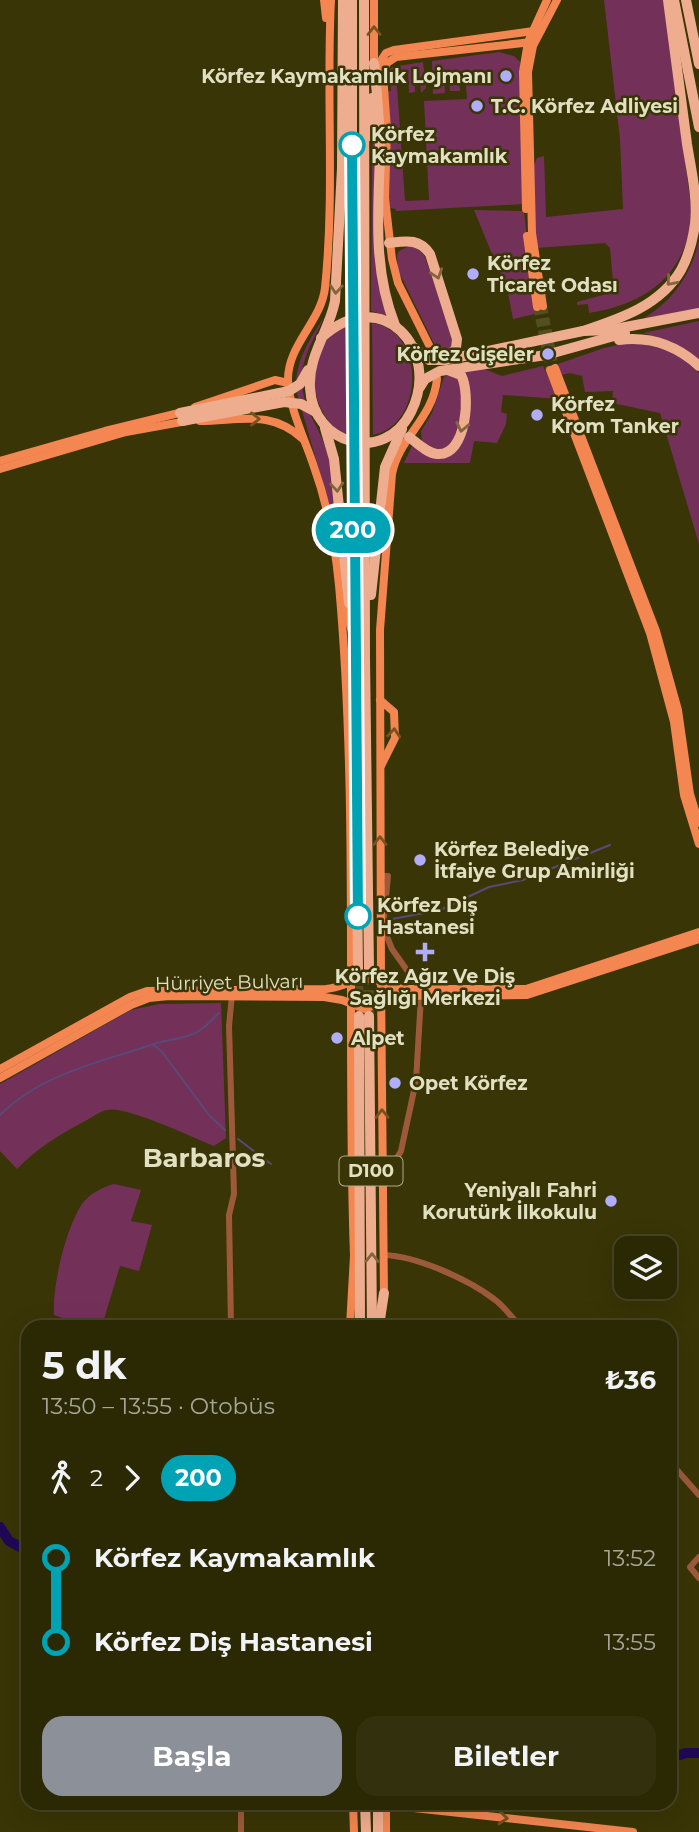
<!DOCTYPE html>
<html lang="tr">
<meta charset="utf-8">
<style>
:root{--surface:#2b2804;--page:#33300e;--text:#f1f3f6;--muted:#a6a69a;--line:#474426;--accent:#8c9099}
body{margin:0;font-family:Montserrat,sans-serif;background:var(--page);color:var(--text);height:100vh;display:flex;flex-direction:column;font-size:26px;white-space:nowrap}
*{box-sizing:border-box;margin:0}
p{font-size:23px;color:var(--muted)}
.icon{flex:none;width:38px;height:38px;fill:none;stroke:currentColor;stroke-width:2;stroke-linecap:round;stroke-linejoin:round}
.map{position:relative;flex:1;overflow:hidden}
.sheet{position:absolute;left:21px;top:1320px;width:656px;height:490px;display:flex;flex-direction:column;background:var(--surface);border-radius:21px;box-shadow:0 7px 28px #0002,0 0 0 2px var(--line)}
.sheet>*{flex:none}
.badge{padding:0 14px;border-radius:23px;font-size:24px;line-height:46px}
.buttons{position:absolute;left:614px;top:1236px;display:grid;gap:14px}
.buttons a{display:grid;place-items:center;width:63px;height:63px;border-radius:14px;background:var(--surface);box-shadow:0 7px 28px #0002,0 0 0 2px var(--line);font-size:35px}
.map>.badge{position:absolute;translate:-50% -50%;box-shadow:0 0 0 4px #fff}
.legs{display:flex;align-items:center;gap:10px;height:77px;padding:0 21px;font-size:23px}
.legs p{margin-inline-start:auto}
.overview{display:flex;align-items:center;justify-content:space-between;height:119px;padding:0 21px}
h1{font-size:38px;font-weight:700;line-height:52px}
.button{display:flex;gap:14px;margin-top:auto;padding:14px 21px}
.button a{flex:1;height:80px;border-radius:21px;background:var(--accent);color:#fff;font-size:28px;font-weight:700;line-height:80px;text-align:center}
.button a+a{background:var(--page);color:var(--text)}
ul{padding:0 21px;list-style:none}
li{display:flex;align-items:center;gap:24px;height:84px;font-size:26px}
li i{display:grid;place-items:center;width:10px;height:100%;margin:0 9px;background:currentColor}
li i::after{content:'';width:18px;height:18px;margin:-9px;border:5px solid;border-radius:50%;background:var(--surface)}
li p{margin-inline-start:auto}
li:first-child i{background:linear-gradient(#0000 50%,currentColor 0)}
li:last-child i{background:linear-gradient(currentColor 50%,#0000 0)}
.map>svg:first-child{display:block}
.green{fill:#733159}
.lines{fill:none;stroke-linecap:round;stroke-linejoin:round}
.stream{stroke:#5a4978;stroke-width:2}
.river{stroke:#200859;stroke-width:10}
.major-tunnel{stroke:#524f22;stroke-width:8;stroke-dasharray:8 4;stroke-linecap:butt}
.highway-tunnel{stroke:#524f22;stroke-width:10;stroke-dasharray:10 5;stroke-linecap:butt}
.minor{stroke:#9d5a3b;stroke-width:6}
.major{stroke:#f38651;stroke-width:8}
.highway{stroke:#efad8f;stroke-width:10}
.oneway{stroke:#7a5120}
.oneway2{stroke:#82653d}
.line-1-casing{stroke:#fff;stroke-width:16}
.line-1{stroke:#00a3b4;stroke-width:10}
.poi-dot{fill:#b0adfa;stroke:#393506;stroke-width:2.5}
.stop-1-dot{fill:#fff;stroke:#00a3b4;stroke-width:3.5}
.labels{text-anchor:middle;stroke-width:5;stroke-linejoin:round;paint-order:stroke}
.shield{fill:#393506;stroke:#afad8a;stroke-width:2}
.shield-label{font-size:18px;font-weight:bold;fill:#e1e0c2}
.poi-label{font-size:19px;font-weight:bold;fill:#e1e0c2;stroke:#393506;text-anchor:start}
.stop-label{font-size:19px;font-weight:bold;fill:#e1e0c2;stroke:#393506;text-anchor:start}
.street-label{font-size:19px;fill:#e1e0c2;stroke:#393506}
.district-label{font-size:26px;font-weight:bold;fill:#e1e0c2;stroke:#393506}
</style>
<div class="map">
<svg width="699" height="1832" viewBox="0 0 699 1832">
<rect width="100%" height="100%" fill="#393506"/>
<g class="green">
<path d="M604 0H664L692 213C687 274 647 304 589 313L588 304 577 305V302L614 292 610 248 605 243 536 248 533 168 537 158 544 156 546 217 623 209 620 139Z"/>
<path d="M499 52 514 56 520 62 524 204 396 211V209L390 208 388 203V91H391L389 70 392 67 423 62 426 88 421 93 419 70 414 71 415 92 409 93 408 71 396 72 405 201 429 200 424 101 467 99 465 71 459 72 460 91H450L449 74H444L445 93 433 94 432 61Z"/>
<path d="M375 103 388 316 371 311 372 153Z"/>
<path d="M474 210 524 211 535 314 513 319 508 293Z"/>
<path d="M699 241V310L644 318C673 301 691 274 699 241Z"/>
<path d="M409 246 415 247 424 255 452 333 454 344 448 352 440 356 398 270 397 255 399 251Z"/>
<path d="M325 316C304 358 291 376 314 422 321 436 328 450 331 466 338 504 336 545 339 584L329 505 296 390C295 361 309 340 325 316Z"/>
<path d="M699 321V360L672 342 643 333Z"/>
<path d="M372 323C426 330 425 425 373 435Z"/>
<path d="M346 326V435C312 419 302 360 332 335 336 332 342 329 346 326Z"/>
<path d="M627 343C654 344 680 352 699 373V544L660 413 612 403 613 391 585 392 582 376 570 373 561 375 558 364 604 348Z"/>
<path d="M543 366 559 399 503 395 501 412 507 414 506 424 497 443 474 441 470 463H404L413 444 433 456 461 444V371L484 369 502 376Z"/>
<path d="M450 374 456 375 464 394 457 437 452 445 438 452 422 443 421 431 432 413 444 377Z"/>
<path d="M221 1003 226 1138 214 1146C194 1138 125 1105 107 1110 100 1111 93 1117 87 1120 62 1133 37 1148 17 1169L0 1151V1084L131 1010 159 1004Z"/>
<path d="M114 1184 141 1190 131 1221 152 1225 139 1271 120 1266 102 1326H85L54 1315C52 1286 66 1228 82 1204 89 1194 103 1187 114 1184Z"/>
</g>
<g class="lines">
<g class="stream">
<path d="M387 920 440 910 489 887 523 880 610 845"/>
<path d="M154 1045 162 1052 209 1115 225 1130"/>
<path d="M0 1115C39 1075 100 1062 151 1045 167 1039 190 1039 203 1028 209 1024 213 1018 219 1013"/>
<path d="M238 1139 271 1164"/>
</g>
<g class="river">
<path d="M0 1527 9 1541 28 1551"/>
<path d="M670 1758 686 1753H699"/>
</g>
<g class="major-tunnel">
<path d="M543 306 555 368"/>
<path d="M537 307 550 370"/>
</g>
<g class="highway-tunnel">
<path d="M358 971 359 1015"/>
<path d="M369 1015V971"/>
</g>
<g class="minor">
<path d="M380 876H388L384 918 385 932 392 949 421 990V996L416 1081 401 1151 384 1180"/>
<path d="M384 1255C416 1256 468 1279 494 1299 504 1306 512 1318 520 1326"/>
<path d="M231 1326 229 1215 234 1194 229 1026 232 995"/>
<path d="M670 1462 699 1495"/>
<path d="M699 1557 690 1567 699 1578"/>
<path d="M241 1802V1832"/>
</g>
<g class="major">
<path d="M324 0 326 18"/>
<path d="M331 0C326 96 335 192 325 288 321 322 287 345 288 381 290 411 305 439 314 467 328 506 335 544 339 585 359 808 346 1033 354 1256L350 1326"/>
<path d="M374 63V0"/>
<path d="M384 70 387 63 396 57 532 42"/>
<path d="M526 209 523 72 528 42 547 0"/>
<path d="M527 236 537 307"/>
<path d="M543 306 532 233 528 72 533 46 557 0"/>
<path d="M433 353 398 283 392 259 385 198 387 130 382 59 386 53 394 50 541 30"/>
<path d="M555 368 656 631 678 710 690 794 699 823"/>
<path d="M550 370 650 633 674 722 684 795 699 844"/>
<path d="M437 379C433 419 399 437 392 474L380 630 381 982 394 988 408 989H526L699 932"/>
<path d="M195 407 275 380 288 383"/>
<path d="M200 421C240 421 271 409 303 439"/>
<path d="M0 461 105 431 183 412"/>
<path d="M0 469 126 432 187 421"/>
<path d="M344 604 352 632"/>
<path d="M380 700 394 712 395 738 381 766"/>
<path d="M0 1069 130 997 147 991 326 989C347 987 360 973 381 982L384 1297"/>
<path d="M0 1078 131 1005 149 998 169 996 324 997 342 1000 365 1009 390 998 401 996 527 995 699 939"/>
<path d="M353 1802 354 1832"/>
<path d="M386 1802V1832"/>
<path d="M386 1805 633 1832"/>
</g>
<g class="highway">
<path d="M352 0V412L358 970"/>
<path d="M364 0 365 658 369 970"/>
<path d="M674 0 699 127"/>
<path d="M686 0 699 64"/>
<path d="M374 63C377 93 380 124 380 155 378 213 373 270 395 325"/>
<path d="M370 136 372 98"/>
<path d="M389 243C406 241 419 238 430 254L457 339 456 348 446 359"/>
<path d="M583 331C619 319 660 306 681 270 688 257 693 239 695 224 698 198 691 169 687 144 681 96 674 48 668 0"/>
<path d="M321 338C382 282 442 350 411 412 384 465 313 445 310 388 308 355 329 332 335 301L342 168 343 0"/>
<path d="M619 340C650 336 676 345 699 366"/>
<path d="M415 348 429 360H445L583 331 610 330 699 313"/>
<path d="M420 387 425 379 440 371 546 355 625 333"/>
<path d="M180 413 289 391 300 384 308 370"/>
<path d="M182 421 284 402 301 404 316 412"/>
<path d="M325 428 334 459 349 603"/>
<path d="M409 437C417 443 427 453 437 454 467 457 471 393 461 375L448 370"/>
<path d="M371 595 385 467 402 429"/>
<path d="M359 1016 360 1326"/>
<path d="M369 1016 372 1326"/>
<path d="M379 1326 384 1293"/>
<path d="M365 1802 366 1832"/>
<path d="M378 1802V1832"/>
</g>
</g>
<defs><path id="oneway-chevron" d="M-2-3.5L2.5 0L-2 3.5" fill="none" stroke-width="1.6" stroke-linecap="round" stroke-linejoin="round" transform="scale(1.75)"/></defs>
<g class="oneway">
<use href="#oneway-chevron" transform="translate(374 31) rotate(-90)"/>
<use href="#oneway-chevron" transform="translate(255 419)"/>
<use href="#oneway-chevron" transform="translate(394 733) rotate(-85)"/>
<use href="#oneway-chevron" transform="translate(380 841) rotate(-90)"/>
<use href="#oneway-chevron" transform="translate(382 1114) rotate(-91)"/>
<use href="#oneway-chevron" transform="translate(503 1818) rotate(5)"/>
</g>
<g class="oneway2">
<use href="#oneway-chevron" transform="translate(437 274) rotate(71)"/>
<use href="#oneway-chevron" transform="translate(671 281) rotate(131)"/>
<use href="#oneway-chevron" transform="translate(336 289) rotate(94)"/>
<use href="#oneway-chevron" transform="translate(462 427) rotate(102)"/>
<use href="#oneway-chevron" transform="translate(337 487) rotate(85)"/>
<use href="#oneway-chevron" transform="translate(372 1258) rotate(-90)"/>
</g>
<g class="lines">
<defs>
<path id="line-1" d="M352 145 358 916"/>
</defs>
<use href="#line-1" class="line-1-casing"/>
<use href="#line-1" class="line-1"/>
</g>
<g class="poi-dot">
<circle cx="506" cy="76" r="7"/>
<circle cx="477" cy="106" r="7"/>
<circle cx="473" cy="274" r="7"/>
<circle cx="548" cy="354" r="7"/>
<circle cx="537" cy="415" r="7"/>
<circle cx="420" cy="860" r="7"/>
<path d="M421.5 941.5h7v7h7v7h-7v7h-7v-7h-7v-7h7z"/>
<circle cx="337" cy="1038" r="7"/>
<circle cx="395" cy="1083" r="7"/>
<circle cx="611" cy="1201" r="7"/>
</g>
<g class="stop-1-dot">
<circle cx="352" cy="145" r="12"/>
<circle cx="358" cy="916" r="12"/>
</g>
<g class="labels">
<rect class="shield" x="339.5" y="1156.5" width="63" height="29" rx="5"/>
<g class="shield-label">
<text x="371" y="1177">D100</text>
</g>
<g class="poi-label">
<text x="492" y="83" text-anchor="end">Körfez Kaymakamlık Lojmanı</text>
<text x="491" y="113">T.C. Körfez Adliyesi</text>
<text x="487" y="270">Körfez<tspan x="487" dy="22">Ticaret Odası</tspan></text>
<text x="534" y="361" text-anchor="end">Körfez Gişeler</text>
<text x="551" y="411">Körfez<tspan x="551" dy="22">Krom Tanker</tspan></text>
<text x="434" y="856">Körfez Belediye<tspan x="434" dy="22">İtfaiye Grup Amirliği</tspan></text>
<text x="425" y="983" text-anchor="middle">Körfez Ağız Ve Diş<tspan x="425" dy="22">Sağlığı Merkezi</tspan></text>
<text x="351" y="1045">Alpet</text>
<text x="409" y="1090">Opet Körfez</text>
<text x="597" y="1197" text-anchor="end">Yeniyalı Fahri<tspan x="597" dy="22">Korutürk İlkokulu</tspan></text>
</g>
<g class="stop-label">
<text x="371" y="141">Körfez<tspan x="371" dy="22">Kaymakamlık</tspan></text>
<text x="377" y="912">Körfez Diş<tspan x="377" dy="22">Hastanesi</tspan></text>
</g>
<g class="street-label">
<text transform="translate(229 982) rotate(-1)" y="7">Hürriyet Bulvarı</text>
</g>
<g class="district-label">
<text x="204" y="1167">Barbaros</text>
</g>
</g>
</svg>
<div class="buttons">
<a><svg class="icon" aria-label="layers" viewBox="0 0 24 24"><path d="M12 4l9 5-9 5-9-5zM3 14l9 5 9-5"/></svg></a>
</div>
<b class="badge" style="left:353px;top:530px;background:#00a3b4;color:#fff">200</b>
<section class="sheet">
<div class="overview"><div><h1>5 dk</h1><p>13:50 – 13:55 · Otobüs</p></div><b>₺36</b></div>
<div class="legs"><svg class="icon" aria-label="walk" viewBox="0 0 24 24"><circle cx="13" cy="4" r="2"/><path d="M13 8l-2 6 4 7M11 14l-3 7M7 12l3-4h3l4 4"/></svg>2<svg class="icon" aria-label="forward" viewBox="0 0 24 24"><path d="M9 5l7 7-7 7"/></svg><b class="badge" style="background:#00a3b4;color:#fff">200</b></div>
<ul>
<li><i style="color:#00a3b4"></i><b>Körfez Kaymakamlık</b><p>13:52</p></li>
<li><i style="color:#00a3b4"></i><b>Körfez Diş Hastanesi</b><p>13:55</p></li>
</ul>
<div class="button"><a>Başla</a><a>Biletler</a></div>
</section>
</div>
